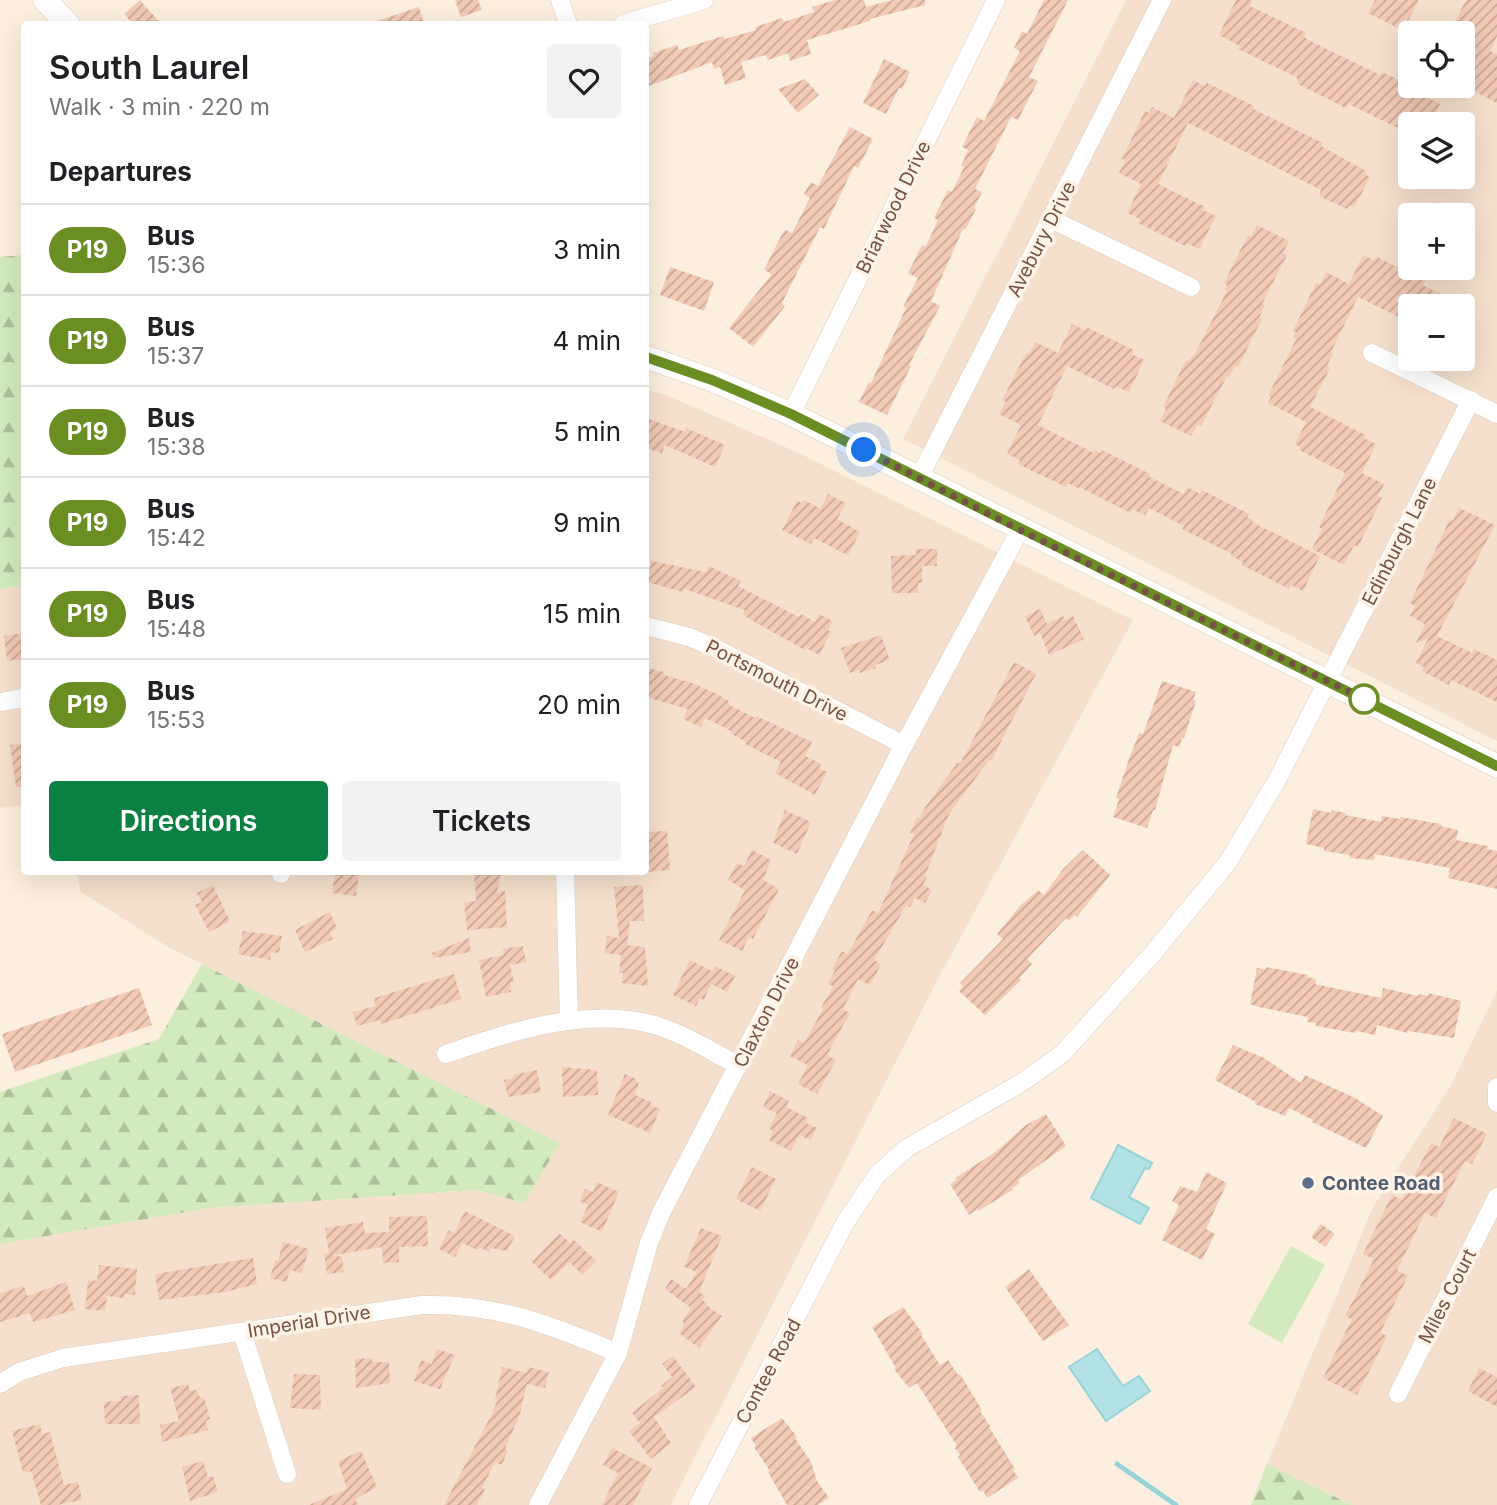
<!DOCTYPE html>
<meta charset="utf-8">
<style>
:root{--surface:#fff;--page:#f2f2f2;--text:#202124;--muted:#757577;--line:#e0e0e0;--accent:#0b8043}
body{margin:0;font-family:Inter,sans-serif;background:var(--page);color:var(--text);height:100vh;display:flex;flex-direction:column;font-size:26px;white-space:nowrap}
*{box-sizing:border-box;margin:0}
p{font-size:23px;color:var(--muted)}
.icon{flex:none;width:38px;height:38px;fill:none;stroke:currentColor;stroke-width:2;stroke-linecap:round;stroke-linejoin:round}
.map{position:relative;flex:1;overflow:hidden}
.sheet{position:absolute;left:21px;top:21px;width:628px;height:854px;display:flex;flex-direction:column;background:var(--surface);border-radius:7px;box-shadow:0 7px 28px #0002}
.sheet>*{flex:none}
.badge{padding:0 14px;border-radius:23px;font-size:24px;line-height:46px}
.controls{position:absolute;left:1398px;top:21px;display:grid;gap:14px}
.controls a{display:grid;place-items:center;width:77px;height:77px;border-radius:7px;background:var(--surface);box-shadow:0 7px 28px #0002;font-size:35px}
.you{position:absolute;width:35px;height:35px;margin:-18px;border:5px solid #fff;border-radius:50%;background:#1a73e8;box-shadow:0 0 0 10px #1a73e833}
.map>.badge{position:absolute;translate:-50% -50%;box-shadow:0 0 0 4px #fff}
h2{padding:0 28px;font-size:26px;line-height:63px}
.round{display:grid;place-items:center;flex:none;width:74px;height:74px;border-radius:7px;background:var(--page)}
.head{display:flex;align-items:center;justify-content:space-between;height:119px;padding:0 28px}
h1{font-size:33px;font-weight:600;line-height:52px}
.primary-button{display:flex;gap:14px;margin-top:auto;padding:14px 28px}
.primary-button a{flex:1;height:80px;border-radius:7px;background:var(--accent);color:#fff;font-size:28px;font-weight:600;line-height:80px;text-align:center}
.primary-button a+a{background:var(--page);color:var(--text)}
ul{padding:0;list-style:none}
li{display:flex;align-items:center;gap:21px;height:91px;padding:0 28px;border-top:2px solid var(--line)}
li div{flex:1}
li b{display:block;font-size:26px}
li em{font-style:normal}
li .badge{min-width:77px;font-weight:700;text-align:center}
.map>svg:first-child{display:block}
.residential{fill:#f5e0cd;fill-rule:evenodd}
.grass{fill:#d3eabe}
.forest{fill:url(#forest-firs)}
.water{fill:#b3e2e6;stroke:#99d3d8;stroke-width:2}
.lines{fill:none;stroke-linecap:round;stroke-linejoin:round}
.stream{stroke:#99d3d8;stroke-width:5}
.building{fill:url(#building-hatch)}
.minor-casing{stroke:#e1cbbb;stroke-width:19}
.tertiary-casing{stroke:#e1cbbb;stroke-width:24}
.minor{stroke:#fff;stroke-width:18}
.tertiary{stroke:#fff;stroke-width:23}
.line-casing{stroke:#fff;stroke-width:16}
.line{stroke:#6b8e23;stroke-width:10}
.walk{stroke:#745346;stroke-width:7;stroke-dasharray:0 12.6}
.stop-dot{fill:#fff;stroke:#6b8e23;stroke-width:3.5}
.service-dot{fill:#5c6f8a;stroke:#fff3e6;stroke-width:2.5}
.labels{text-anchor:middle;stroke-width:7;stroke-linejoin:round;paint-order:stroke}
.street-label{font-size:19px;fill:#745346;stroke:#fff3e6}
.service-label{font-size:19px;font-weight:bold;fill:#4e5e75;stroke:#fff3e6;text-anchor:start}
</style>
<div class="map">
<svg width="1497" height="1505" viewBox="0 0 1497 1505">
<defs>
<pattern id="forest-firs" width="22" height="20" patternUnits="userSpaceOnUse" patternTransform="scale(1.75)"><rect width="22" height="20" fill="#d3eabe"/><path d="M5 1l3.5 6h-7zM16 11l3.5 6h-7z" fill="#b0c09c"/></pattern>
<pattern id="building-hatch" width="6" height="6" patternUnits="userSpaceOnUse" patternTransform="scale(1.75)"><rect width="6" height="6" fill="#f3cab6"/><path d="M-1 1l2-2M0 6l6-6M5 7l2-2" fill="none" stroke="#c9a796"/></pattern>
</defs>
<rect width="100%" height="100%" fill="#fdefdf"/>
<g class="residential">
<path d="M1126 0H1497V741L903 439ZM1410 33H1463V86H1410ZM1410 124H1463V177H1410ZM1410 215H1463V268H1410ZM1410 306H1463V359H1410Z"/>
<path d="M646 390 666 395 799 453 1133 620 938 979 671 1505H0V1244L210 1208 477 1190 524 1203 559 1143 168 947 81 892 76 872H646Z"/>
<path d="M24 585V805L0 808V589Z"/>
<path d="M1497 990V1505H1352L1267 1464 1373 1207 1450 1087Z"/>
</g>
<path class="grass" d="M1291 1246 1325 1265 1282 1343 1248 1324Z"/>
<g class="forest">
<path d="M24 255V585L0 589V257Z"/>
<path d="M202 964 560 1143 524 1203 477 1190 210 1208 0 1244V1092L159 1039Z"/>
<path d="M1267 1464 1352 1505H1251Z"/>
</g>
<g class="water">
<path d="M1118 1145 1152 1163 1149 1169 1145 1168 1129 1197 1149 1208 1140 1224 1091 1198Z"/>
<path d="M1097 1349 1123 1386 1139 1376 1150 1391 1106 1421 1069 1367Z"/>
</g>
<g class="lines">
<path class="stream" d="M1117 1464 1176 1505"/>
</g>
<g class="building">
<path d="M140 0 161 24H133L124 14Z"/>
<path d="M455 0H478L482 10 461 17Z"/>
<path d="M835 0H864L866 7 893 0H925V5L870 19V21L807 40 811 54 790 61 788 53 768 60 766 55 741 62 746 78 725 85 720 67 714 69 712 62 646 87V59L654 56 653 53 677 45 679 50 723 36 725 39 756 30 755 27 782 18 784 22 814 12 812 7Z"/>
<path d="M1044 0H1068L1029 77 1038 81 1018 120 1011 117 975 189 982 192 974 208 976 209 965 230 963 229 931 301 940 306 909 365 911 366 887 415 859 402 869 382 871 383 906 308 903 307 918 278 908 273 922 245 926 246 938 220 934 218 948 190 952 192 964 167 961 166 968 150 962 147 977 117 984 121 1020 51 1014 48 1022 31 1027 34Z"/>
<path d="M1236 0H1252L1250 6 1306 33 1304 37 1314 43 1376 73 1380 75 1382 72 1430 95 1428 98 1440 104 1431 124H1410V134L1359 109 1348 104 1346 108 1298 84 1299 81 1296 77 1238 49 1240 46 1219 35Z"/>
<path d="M1375 0H1419L1408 21 1405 19 1400 29 1368 13Z"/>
<path d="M1466 0H1497V36L1490 51 1497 54V103L1474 91 1475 88 1463 82V72L1473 51 1463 46V33H1453L1456 27 1453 26Z"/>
<path d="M419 7 424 24H375L374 22Z"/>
<path d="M884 59 910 72 902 89 899 88 886 114 863 103Z"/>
<path d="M805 79 819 95 798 113 778 89Z"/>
<path d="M1193 80 1205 86 1207 83 1254 106 1253 109 1323 143 1321 146 1366 171 1365 174 1370 177 1354 208 1349 206 1347 209 1319 196 1321 190 1188 123 1158 184 1205 207 1203 210 1216 216 1199 249 1187 243 1185 246 1138 223 1140 219 1127 213 1141 184 1119 173 1125 161 1122 159 1145 111 1149 113 1152 107 1174 118Z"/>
<path d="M850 127 873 139 858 168 854 166 824 229 820 227 782 303 785 306 753 347 729 328 772 274 764 270 781 236 785 230 792 233 810 198 804 194 811 182 818 186Z"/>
<path d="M1257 225 1289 241 1283 253 1287 255 1262 304 1265 305 1259 318 1262 319 1238 367 1235 366 1229 377 1227 376 1201 426 1198 424 1191 436 1160 421 1166 409 1163 407 1186 360 1189 361 1193 355 1194 356 1227 291 1225 290 1227 285 1224 283 1248 235 1251 237Z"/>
<path d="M1363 255 1375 261 1377 257 1425 281 1423 285 1463 306H1410L1405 320 1358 297 1331 352 1333 353 1327 366 1330 368 1310 407 1366 435 1364 438 1376 444 1362 473 1384 484 1378 496 1382 498 1358 547 1354 545 1344 565 1312 549 1322 529 1319 527 1345 473 1299 450 1300 447 1295 444 1306 422 1268 403 1271 397 1268 396 1296 339 1293 338 1296 332 1293 331 1316 283 1320 285 1326 272 1349 284Z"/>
<path d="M670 267 714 282 704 311 660 295Z"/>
<path d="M1072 324 1085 330 1086 327 1134 350 1132 354 1144 360 1129 392 1116 386 1114 389 1067 366 1038 425 1094 453 1095 450 1101 453 1102 450 1150 474 1149 477 1184 494 1187 487 1200 494 1202 490 1249 514 1247 517 1253 520 1252 522 1320 556 1303 591 1291 585 1289 589 1242 565 1243 562 1231 556 1232 554 1182 529 1184 526 1149 508 1145 515 1132 509 1131 513 1081 488 1080 489 1068 483 1066 487 1018 464 1020 460 1007 454 1021 425 999 414 1006 402 1002 400 1026 353 1029 354 1035 342 1058 353Z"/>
<path d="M646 418 685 432 686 428 725 445 715 467 665 445 662 453 646 448Z"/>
<path d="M828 494 846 503 837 519 860 532 848 555 814 538 811 544 782 530 797 501 802 503 804 500 821 509Z"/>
<path d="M1459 508 1495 525 1437 636 1472 653 1474 649 1497 660V702L1451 680 1449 685 1422 671 1424 667 1416 663 1428 639 1416 643 1425 624 1410 616 1415 606 1410 603 1450 519 1453 521Z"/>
<path d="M916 549H937V566H922V583H918V593H892L891 556 916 555Z"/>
<path d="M651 561 706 572 709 566 741 581 738 586 799 617 801 614 815 622 819 614 833 621 828 630 831 632 819 655 806 648 805 650 751 620 743 614 745 610 684 589 683 592 647 582Z"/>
<path d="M1040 609 1047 624 1063 616 1065 620 1073 616 1084 639 1049 655 1040 633 1034 636 1025 616Z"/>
<path d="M24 633V659L7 661 4 636Z"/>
<path d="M881 635 890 660 875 665 876 668 860 673 859 670 850 673 841 648Z"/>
<path d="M1014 662 1036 674 991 761 989 760 949 814 925 876 927 877 923 885 932 890 925 903 915 898 910 907 906 906 874 960 881 964 870 985 858 979 843 1009 850 1013 827 1055 836 1060 817 1094 798 1084 808 1065 790 1056 798 1040 804 1043 823 1009 821 1008 833 986 828 984 835 970 832 969 842 951 848 954 872 910 878 913 914 834 910 833 917 817 920 818 924 809 958 762 960 764Z"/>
<path d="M648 668 664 672V675L692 683 715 693 729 701 728 704 755 718 756 716 812 742 805 756 821 764 819 768 827 772 815 795 775 773 781 762 745 744 746 742 730 733 731 731 705 718 701 727 683 719 688 709 646 697V677Z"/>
<path d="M1162 681 1196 692 1193 700 1196 701 1184 738H1182L1179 747 1173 745 1155 810H1153L1147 828 1113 817 1119 799 1116 798 1129 759 1139 733 1143 734Z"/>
<path d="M24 743V787H16L10 745Z"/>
<path d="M1313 809 1331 813 1332 810 1346 813 1345 815 1381 822 1382 816 1400 819V817L1441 824 1440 826 1458 830 1456 840 1488 846 1487 849 1497 851V889L1448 878 1450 868 1375 854 1374 860 1350 858V855L1324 851V848L1306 844Z"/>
<path d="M785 810 811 822 797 854 773 843Z"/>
<path d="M667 831 670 870 646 872V832Z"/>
<path d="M752 850 771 860 763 880 779 889 753 939 749 937 742 951 719 940 745 890 728 880 737 863 744 866Z"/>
<path d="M1083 850 1110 875 1077 917 1075 915 1069 921 1066 918 1027 959 1032 964 1019 978 1021 980 985 1015 959 991 963 986 960 983 1003 939 997 934 1020 906 1038 890 1044 895 1063 869Z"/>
<path d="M335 872H359L356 896 332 893Z"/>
<path d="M474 872H501L497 892 505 891 507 927 467 930 464 903 476 901Z"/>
<path d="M213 885 230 921 209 932 195 905 202 902 197 893Z"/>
<path d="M643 885 644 921H630L627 945 645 947 648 986 622 983 623 973H619L621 955 605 953 607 936 619 938 614 887Z"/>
<path d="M330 912 337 928 330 932 333 939 305 952 295 930Z"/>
<path d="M243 931 282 936 279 953 271 952 270 960 238 954Z"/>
<path d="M469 938 471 952 433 958 432 953Z"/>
<path d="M523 946 526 962 510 965 514 982 510 983 511 992 486 997 479 960 504 955 503 949Z"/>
<path d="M690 960 712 971 715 966 735 976 727 992 711 984 704 1000 700 998 696 1006 673 995Z"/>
<path d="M1266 967 1308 975 1307 977 1316 979 1315 984 1381 998 1383 988 1418 996 1419 994 1428 996 1429 993 1461 1001 1454 1038 1408 1031V1033L1377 1025 1375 1035 1356 1031 1355 1033 1316 1026V1023L1307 1022 1308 1017 1259 1007 1250 1004 1257 968 1266 969Z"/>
<path d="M454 974 461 999 381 1024 380 1020 357 1026 353 1012 376 1006 374 998Z"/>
<path d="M139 988 152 1025 15 1072 2 1034Z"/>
<path d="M1233 1045 1264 1058 1301 1083 1305 1075 1355 1098 1383 1116 1366 1148 1312 1122 1313 1120 1289 1108 1285 1116 1255 1104 1256 1102 1215 1080Z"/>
<path d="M562 1067 597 1070 598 1095 563 1097Z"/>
<path d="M537 1070 541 1092 508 1097 504 1080 513 1078V1075Z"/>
<path d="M625 1074 636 1079V1082L639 1083 635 1095 651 1102 650 1105 660 1109 650 1133 608 1115Z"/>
<path d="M770 1091 789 1101 786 1107 808 1118 806 1123 817 1128 811 1140 799 1135 791 1151 769 1140 773 1131 769 1129 777 1113 763 1107Z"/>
<path d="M1046 1114 1066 1146 1018 1180 1020 1183 1012 1188 1013 1190 978 1211 977 1209 969 1215 950 1184 957 1180 955 1178 994 1153 1026 1125Z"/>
<path d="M1454 1118 1487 1134 1472 1164 1465 1161 1436 1218 1425 1213 1397 1270 1408 1276 1380 1333 1387 1336 1357 1395 1323 1378 1352 1319 1345 1316 1374 1259 1363 1254 1392 1195 1402 1200 1431 1143 1439 1147Z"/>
<path d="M752 1167 776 1179 760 1211 736 1199Z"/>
<path d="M1206 1172 1227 1183 1206 1229 1215 1234 1202 1260 1162 1240 1179 1205 1172 1201 1180 1186 1197 1192Z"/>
<path d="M597 1182 619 1192 602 1232 580 1222 588 1205 580 1201 585 1189 593 1192Z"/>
<path d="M465 1211 515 1236 507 1251 491 1248 489 1252 479 1247 477 1250 462 1243 455 1257 439 1249 449 1230 454 1233Z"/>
<path d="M427 1216 428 1246 399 1247V1262L383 1263 382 1247 334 1255 342 1257 344 1272 327 1274 324 1253 329 1254 325 1228 363 1222 365 1233 389 1232V1217Z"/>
<path d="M1321 1224 1335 1234 1325 1247 1311 1237Z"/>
<path d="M701 1228 722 1236 699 1292 705 1296 702 1300 707 1303 706 1305 722 1316 699 1348 679 1333 685 1324 682 1321 691 1308 665 1289 671 1279 686 1289 697 1272 684 1267Z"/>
<path d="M559 1233 571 1244 573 1239 596 1261 582 1275 570 1262 551 1280 532 1262Z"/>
<path d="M283 1242 309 1249 302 1273 290 1270 286 1282 270 1278 275 1260 278 1261Z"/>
<path d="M253 1258 257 1284 225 1292 159 1300 155 1274Z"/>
<path d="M99 1265 137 1269 135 1295 125 1294 124 1298 107 1296 105 1311 85 1309 88 1280 97 1281Z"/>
<path d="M1029 1269 1069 1325 1043 1341 1005 1287Z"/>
<path d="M66 1282 75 1310 33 1322 30 1313 0 1322V1293L24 1286 27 1296Z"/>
<path d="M903 1307 923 1334 921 1335 940 1365 948 1360 958 1375 960 1374 982 1410 980 1411 990 1426 989 1427 1015 1469 1013 1470 1018 1478 987 1498 983 1490 980 1492 958 1457 960 1455 955 1448 957 1446 917 1383 909 1388 894 1369 896 1368 872 1327Z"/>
<path d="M437 1349 455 1355 440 1389 414 1381 421 1360 432 1364Z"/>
<path d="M673 1356 696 1387 654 1417 671 1443 651 1459 629 1431 640 1423 632 1413 663 1388 661 1386 672 1377 662 1364Z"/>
<path d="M372 1358V1362H389L390 1383 356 1388 355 1359Z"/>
<path d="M502 1367 527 1373 528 1367 549 1372 545 1388 527 1384 520 1414 505 1449 508 1450 502 1465 495 1462 482 1488 485 1489 477 1505H444L492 1414 497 1401 495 1400Z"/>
<path d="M1479 1368 1497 1377V1407L1468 1391Z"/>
<path d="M294 1374 320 1375 321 1410 290 1408Z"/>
<path d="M188 1384 190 1391 197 1390 200 1398 204 1397 210 1419 206 1421 208 1430 162 1442 160 1425 179 1421 170 1388Z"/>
<path d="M139 1395 140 1424H105L104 1402 121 1401V1396Z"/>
<path d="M782 1418 797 1437 795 1438 811 1462 817 1481 829 1498 818 1505H787L768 1472 770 1471 754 1447 756 1446 751 1438Z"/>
<path d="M40 1424 42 1434 50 1432 64 1485 78 1482 82 1500 57 1505H41L31 1471 23 1473 12 1431Z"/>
<path d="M612 1448 652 1468 633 1505H602L618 1473 603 1465Z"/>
<path d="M361 1451 377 1487 355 1499 358 1505H309L347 1489 338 1461Z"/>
<path d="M203 1461 208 1477 213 1476 218 1492 190 1501 182 1467Z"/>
</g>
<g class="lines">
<defs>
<g id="minor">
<path d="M560 0 568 24"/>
<path d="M623 24 704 0"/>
<path d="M1051 219 1191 287"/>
<path d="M1372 353 1497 414"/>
<path d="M791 414 996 0"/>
<path d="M919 478 1162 0"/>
<path d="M646 626 689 637 715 648 904 745"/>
<path d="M0 702 24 698"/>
<path d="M565 872 569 1021"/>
<path d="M281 874 282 872"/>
<path d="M446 1054C510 1032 583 1007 651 1024 681 1032 710 1051 738 1065"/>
<path d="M1497 1087V1103"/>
<path d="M242 1332 287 1474"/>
<path d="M0 1384 19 1372 63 1358 422 1305C496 1303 551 1325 618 1353"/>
<path d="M1398 1394 1497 1197"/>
<path d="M538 1505 618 1353 649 1243 661 1213 904 745 1020 530"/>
<path d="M698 1505 845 1223 877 1175 907 1148 1021 1083 1062 1054 1154 952 1228 862 1276 782 1471 400"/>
</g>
<g id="tertiary">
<path d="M45 0 68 24"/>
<path d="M646 357 712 380 791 414 1497 766"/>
</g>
</defs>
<use href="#minor" class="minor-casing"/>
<use href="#tertiary" class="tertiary-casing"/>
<use href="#minor" class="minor"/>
<use href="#tertiary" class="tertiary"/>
</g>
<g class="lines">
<defs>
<path id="line" d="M646 357 712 380 791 414 1497 766"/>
</defs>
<use href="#line" class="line-casing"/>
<use href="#line" class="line"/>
<path class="walk" d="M864 450 1020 530 1364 699"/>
</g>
<circle class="stop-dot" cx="1364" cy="699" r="14"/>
<circle class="service-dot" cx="1308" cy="1183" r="7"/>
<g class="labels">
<g class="street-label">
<text transform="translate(893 207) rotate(-64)" y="7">Briarwood Drive</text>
<text transform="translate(1041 239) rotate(-63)" y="7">Avebury Drive</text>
<text transform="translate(1399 541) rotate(-63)" y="7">Edinburgh Lane</text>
<text transform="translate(777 680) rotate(27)" y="7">Portsmouth Drive</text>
<text transform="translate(766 1012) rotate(-63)" y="7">Claxton Drive</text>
<text transform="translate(1447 1296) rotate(-63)" y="7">Miles Court</text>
<text transform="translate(309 1321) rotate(-9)" y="7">Imperial Drive</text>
<text transform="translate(768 1371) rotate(-62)" y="7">Contee Road</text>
</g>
<g class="service-label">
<text x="1322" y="1190">Contee Road</text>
</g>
</g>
</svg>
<div class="controls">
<a><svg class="icon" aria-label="locate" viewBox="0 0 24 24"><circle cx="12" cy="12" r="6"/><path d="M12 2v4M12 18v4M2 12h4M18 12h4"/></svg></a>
<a><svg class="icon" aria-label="layers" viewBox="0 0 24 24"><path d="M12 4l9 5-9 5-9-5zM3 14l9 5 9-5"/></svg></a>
<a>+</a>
<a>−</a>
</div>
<div class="you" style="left:864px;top:450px"></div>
<section class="sheet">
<div class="head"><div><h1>South Laurel</h1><p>Walk · 3 min · 220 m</p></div><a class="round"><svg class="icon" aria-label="heart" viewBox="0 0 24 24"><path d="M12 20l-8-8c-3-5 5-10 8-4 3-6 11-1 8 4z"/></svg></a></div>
<h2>Departures</h2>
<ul>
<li><span class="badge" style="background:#6b8e23;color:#fff">P19</span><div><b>Bus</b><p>15:36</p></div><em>3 min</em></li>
<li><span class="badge" style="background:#6b8e23;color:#fff">P19</span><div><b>Bus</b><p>15:37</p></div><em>4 min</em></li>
<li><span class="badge" style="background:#6b8e23;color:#fff">P19</span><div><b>Bus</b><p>15:38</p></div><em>5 min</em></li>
<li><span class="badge" style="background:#6b8e23;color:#fff">P19</span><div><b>Bus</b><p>15:42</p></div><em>9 min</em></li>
<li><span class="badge" style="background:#6b8e23;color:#fff">P19</span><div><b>Bus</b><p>15:48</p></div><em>15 min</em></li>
<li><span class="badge" style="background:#6b8e23;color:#fff">P19</span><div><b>Bus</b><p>15:53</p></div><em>20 min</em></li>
</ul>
<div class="primary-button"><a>Directions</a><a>Tickets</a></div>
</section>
</div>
